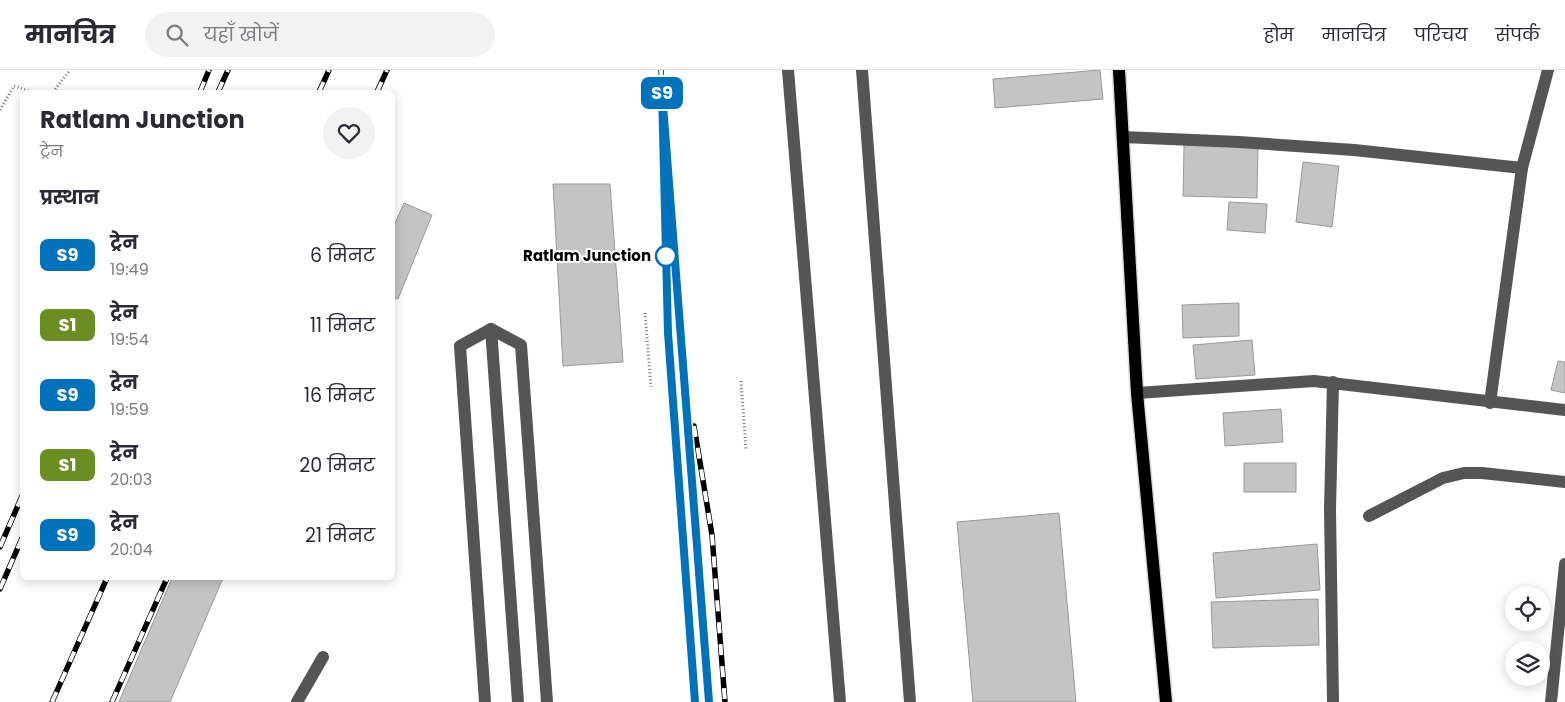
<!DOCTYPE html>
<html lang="hi">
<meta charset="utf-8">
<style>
:root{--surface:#fff;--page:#f2f2f3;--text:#2b2b33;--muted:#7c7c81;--line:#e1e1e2}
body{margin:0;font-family:Poppins,"Noto Sans Devanagari",sans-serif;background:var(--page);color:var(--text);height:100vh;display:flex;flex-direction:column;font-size:19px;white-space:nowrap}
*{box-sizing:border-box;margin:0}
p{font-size:16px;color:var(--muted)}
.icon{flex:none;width:28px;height:28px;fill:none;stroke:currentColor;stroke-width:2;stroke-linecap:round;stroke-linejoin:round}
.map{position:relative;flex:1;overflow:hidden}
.drawer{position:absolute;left:20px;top:20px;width:375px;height:490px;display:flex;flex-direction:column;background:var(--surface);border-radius:8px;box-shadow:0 2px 12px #0003}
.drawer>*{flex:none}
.badge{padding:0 10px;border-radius:8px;font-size:18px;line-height:32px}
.buttons{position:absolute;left:1505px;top:516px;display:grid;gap:10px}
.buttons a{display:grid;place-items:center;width:45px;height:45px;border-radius:50%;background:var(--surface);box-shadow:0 2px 12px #0003;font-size:25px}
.map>.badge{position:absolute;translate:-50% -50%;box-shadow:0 0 0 2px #fff}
h2{padding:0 20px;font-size:19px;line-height:45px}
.round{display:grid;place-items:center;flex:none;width:52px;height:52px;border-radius:26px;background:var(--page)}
.summary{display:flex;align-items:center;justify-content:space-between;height:85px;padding:0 20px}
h1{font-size:24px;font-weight:700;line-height:38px}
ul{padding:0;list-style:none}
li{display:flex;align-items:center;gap:15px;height:70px;padding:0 20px}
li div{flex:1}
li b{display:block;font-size:19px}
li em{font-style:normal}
li .badge{min-width:55px;font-weight:700;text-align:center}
header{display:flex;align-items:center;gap:30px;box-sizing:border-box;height:70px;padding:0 25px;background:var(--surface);border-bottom:1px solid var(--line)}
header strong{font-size:24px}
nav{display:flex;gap:28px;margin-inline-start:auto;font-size:18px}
.search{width:350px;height:45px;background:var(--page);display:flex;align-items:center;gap:12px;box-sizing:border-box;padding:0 18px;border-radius:28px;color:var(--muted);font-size:19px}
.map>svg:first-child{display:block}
.building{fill:#c4c4c4;stroke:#999}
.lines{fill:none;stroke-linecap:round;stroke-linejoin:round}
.major-casing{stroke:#dbdbdb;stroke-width:15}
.path{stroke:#777;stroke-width:3;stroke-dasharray:1 2.5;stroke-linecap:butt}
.minor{stroke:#555;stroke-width:12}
.major{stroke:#000;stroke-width:12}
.rail-casing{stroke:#000;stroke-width:5.5}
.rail{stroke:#fff;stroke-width:4;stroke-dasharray:11;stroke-linecap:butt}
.line-casing{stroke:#fff;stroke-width:11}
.line{stroke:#0072bc;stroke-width:8}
.stop-dot{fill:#fff;stroke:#0072bc;stroke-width:2.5}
.labels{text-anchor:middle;stroke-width:4;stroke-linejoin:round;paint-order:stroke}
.stop-label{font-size:15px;font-weight:bold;fill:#000;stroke:#fff;text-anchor:end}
</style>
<header>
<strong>मानचित्र</strong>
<div class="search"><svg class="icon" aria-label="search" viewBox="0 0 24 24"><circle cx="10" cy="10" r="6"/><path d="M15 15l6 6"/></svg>यहाँ खोजें</div>
<nav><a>होम</a><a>मानचित्र</a><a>परिचय</a><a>संपर्क</a></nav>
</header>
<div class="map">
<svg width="1565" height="632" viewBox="0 0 1565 632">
<rect width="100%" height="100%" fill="#fff"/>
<g class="building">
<path d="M1100 0 1103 29 995 38 993 9Z"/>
<path d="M1184 75 1258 77 1257 128 1183 126Z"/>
<path d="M1303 92 1339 96 1332 157 1296 152Z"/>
<path d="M553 114H610L623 292 563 296Z"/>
<path d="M1229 132 1267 134 1265 163 1227 160Z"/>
<path d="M404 133 432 145 398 229 392 227V160Z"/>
<path d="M1239 233V266L1183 268 1182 235Z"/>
<path d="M1252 270 1255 305 1196 309 1193 275Z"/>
<path d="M1558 291 1565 292V323L1551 320Z"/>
<path d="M1281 339 1283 372 1225 376 1223 343Z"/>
<rect x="1244" y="393" width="52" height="29"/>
<path d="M1059 443 1076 632H973L957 452Z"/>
<path d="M1317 474 1320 520 1216 528 1213 483Z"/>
<path d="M172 508H223L170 632H119Z"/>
<path d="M1318 529 1319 575 1213 578 1211 532Z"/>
</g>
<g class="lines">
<defs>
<path id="major" d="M1119 0 1137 323 1166 632"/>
</defs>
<use href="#major" class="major-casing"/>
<g class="path">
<path d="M53 22 70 0"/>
<path d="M0 40 14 16 34 22"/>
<path d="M645 243 651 317"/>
<path d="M741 311 746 379"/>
</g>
<g class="minor">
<path d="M788 0 840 632"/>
<path d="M862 0 910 632"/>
<path d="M1123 67 1239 72 1354 80 1522 98"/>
<path d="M491 259 518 632"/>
<path d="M1137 323 1314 311 1565 340"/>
<path d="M1490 333 1522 98 1548 0"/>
<path d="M1369 446 1443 408 1464 403H1482L1565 412"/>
<path d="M297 632 323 587"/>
<path d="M485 632 460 276 491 259 521 275 547 632"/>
<path d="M1333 632 1330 440 1333 312"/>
<path d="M1551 632 1565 494"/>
</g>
<use href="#major" class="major"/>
<defs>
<g id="rail">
<path d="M661 0 709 632"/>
<path d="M200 22 209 0"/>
<path d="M218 22 228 0"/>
<path d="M319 22 329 0"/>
<path d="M377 22 387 0"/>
<path d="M665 157 668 263 695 632"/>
<path d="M694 356 712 465 725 632"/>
<path d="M0 477 22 426"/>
<path d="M0 519 22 468"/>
<path d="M52 632 107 508"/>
<path d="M112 632 167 508"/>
</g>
</defs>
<use href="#rail" class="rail-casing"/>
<use href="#rail" class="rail"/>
</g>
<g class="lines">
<defs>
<path id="line" d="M695 632 668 263 662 22 709 632"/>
</defs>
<use href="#line" class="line-casing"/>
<use href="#line" class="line"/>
</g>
<circle class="stop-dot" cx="666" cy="186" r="10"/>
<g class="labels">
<g class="stop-label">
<text x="651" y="191">Ratlam Junction</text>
</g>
</g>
</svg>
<div class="buttons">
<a><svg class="icon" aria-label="locate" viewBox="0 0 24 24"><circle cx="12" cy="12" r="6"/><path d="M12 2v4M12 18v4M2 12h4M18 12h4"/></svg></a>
<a><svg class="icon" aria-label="layers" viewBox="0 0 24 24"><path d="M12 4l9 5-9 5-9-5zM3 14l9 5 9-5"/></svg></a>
</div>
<b class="badge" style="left:662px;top:23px;background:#0072bc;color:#fff">S9</b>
<section class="drawer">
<div class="summary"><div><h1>Ratlam Junction</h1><p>ट्रेन</p></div><a class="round"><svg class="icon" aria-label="heart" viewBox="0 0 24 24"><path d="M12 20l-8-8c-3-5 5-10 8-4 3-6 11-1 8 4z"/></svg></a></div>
<h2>प्रस्थान</h2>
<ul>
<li><span class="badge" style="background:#0072bc;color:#fff">S9</span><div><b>ट्रेन</b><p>19:49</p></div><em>6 मिनट</em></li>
<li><span class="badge" style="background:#6b8e23;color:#fff">S1</span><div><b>ट्रेन</b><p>19:54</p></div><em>11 मिनट</em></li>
<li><span class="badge" style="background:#0072bc;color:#fff">S9</span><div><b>ट्रेन</b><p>19:59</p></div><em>16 मिनट</em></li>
<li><span class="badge" style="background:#6b8e23;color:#fff">S1</span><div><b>ट्रेन</b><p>20:03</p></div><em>20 मिनट</em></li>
<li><span class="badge" style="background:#0072bc;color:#fff">S9</span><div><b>ट्रेन</b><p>20:04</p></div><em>21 मिनट</em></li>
</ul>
</section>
</div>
